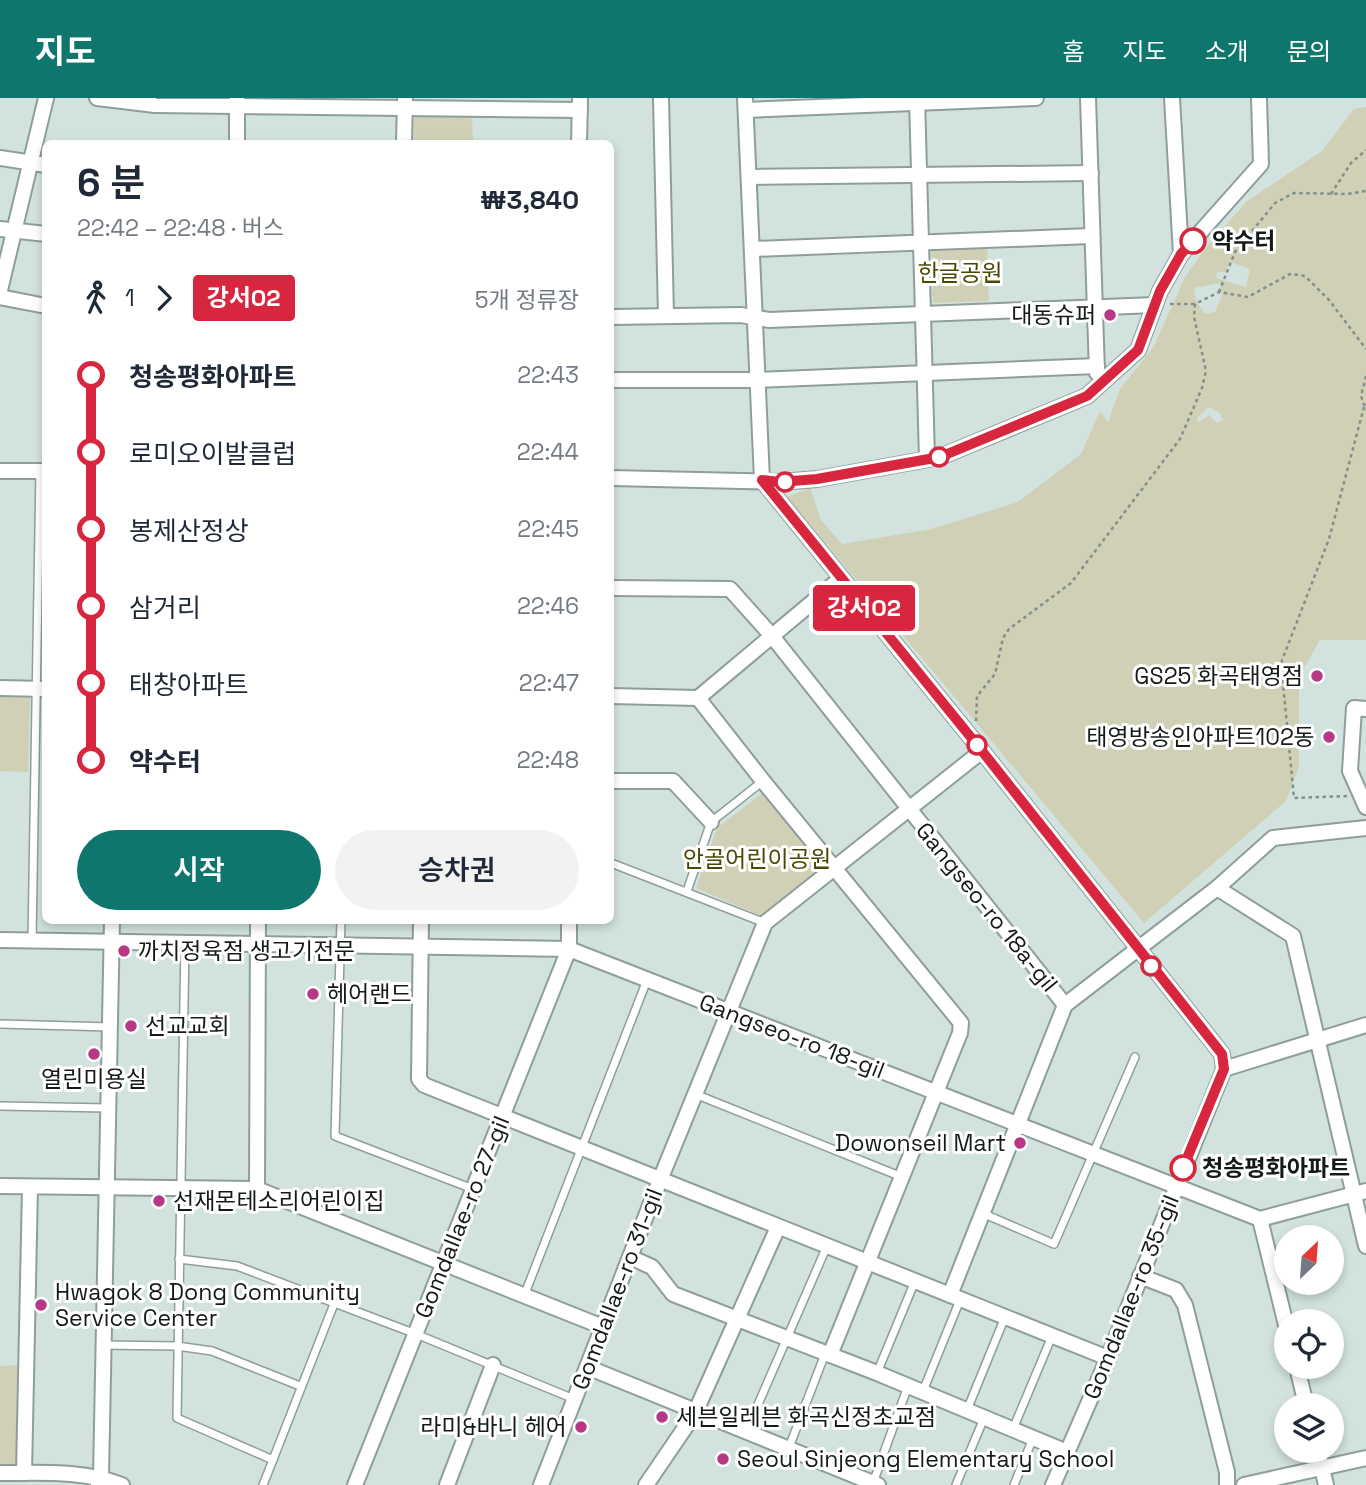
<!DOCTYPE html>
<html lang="ko">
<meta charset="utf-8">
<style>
:root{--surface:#fff;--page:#f2f2f3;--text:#1f2937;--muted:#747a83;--accent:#0f766e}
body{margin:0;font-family:"Space Grotesk","Noto Sans KR",sans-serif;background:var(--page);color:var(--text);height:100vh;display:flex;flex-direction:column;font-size:26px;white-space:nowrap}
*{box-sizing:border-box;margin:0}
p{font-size:23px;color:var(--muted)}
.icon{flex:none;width:38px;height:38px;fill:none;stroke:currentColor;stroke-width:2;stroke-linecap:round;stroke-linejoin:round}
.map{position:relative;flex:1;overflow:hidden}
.panel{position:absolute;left:42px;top:42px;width:572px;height:784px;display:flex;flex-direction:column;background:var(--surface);border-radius:10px;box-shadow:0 4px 10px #0003}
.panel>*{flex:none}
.badge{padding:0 14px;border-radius:5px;font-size:24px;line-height:46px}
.needle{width:46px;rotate:25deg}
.fabs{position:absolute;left:1274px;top:1127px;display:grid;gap:14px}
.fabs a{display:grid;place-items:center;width:70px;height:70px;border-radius:50%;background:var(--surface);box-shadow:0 4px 10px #0003;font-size:35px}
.map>.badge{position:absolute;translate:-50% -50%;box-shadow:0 0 0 4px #fff}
.legs{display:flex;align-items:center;gap:10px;height:77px;padding:0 35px;font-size:23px}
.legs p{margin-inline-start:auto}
.head{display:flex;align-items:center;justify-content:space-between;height:119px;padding:0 35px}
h1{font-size:38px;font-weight:600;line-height:52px}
.cta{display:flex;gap:14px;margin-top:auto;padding:14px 35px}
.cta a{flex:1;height:80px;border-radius:42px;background:var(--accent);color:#fff;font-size:28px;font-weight:600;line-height:80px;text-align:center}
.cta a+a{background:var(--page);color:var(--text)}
ul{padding:0 35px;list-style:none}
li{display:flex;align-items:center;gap:24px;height:77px;font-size:26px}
li i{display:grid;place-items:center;width:10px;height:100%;margin:0 9px;background:currentColor}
li i::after{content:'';width:18px;height:18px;margin:-9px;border:5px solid;border-radius:50%;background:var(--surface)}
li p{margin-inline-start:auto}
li:first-child i{background:linear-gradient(#0000 50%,currentColor 0)}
li:last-child i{background:linear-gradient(currentColor 50%,#0000 0)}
header{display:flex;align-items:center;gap:42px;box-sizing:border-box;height:98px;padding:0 35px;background:var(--accent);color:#fff}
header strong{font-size:33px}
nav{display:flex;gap:38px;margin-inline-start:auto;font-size:24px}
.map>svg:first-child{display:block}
.green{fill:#cfd0b5;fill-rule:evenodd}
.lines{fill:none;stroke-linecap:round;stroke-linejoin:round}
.service-casing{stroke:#8e9e9a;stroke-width:10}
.minor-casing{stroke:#8e9e9a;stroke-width:18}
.path{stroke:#838f8c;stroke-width:2.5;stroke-dasharray:3.5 3.5;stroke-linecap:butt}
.service{stroke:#fff;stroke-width:7}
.minor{stroke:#fff;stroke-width:14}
.line-1-casing{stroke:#fff;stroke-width:16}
.line-1{stroke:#d7263d;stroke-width:10}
.stop-1-dot{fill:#fff;stroke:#d7263d;stroke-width:3.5}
.poi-dot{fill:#b73885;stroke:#fff;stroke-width:2.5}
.labels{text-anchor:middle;stroke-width:6;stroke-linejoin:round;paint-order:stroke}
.stop-label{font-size:23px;font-weight:bold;fill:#141a18;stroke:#fff;text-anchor:start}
.park-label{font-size:23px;fill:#484904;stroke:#fff}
.poi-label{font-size:23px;fill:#141a18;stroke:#fff;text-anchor:start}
.street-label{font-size:23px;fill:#141a18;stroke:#fff}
</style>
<header>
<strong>지도</strong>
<nav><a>홈</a><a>지도</a><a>소개</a><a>문의</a></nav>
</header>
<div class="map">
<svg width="1366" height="1387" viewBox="0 0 1366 1387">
<rect width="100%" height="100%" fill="#d2e3df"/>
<g class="green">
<path d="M1366 9V542H1320L1299 579V669L1286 703 1144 825 787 399 810 390 821 422 842 446 932 431 1018 404 1081 356 1100 313 1108 324 1120 291 1154 248 1185 179 1205 151 1246 104 1322 53 1354 11ZM1230 164 1250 171 1246 189 1216 180 1217 174H1225ZM1220 185 1222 198 1215 214 1205 216 1196 202 1194 190ZM1209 309 1220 315 1223 322 1217 325 1209 317 1199 324 1197 320Z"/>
<path d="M414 15H472L473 45H414Z"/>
<path d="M987 146 989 203 933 205 931 148Z"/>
<path d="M0 597 30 598 28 674 0 673Z"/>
<path d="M762 695 823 769 761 818 696 790 717 730Z"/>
<path d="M21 1267 20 1367 0 1368V1268Z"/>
</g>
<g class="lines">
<defs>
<g id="service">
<path d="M611 765 765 825"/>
<path d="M687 793 711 724 763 683"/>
<path d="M341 822 335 1038 473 1091"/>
<path d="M32 842 40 373"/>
<path d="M185 845 177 1320 273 1362"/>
<path d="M0 926 110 929"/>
<path d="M695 996 902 1079"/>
<path d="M0 1008 108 1010"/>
<path d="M982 1115 1054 1146 1135 959"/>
<path d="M179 1161 237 1168 416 1236 574 1301"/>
<path d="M524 1198 647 882"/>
<path d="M103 1247 177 1248 212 1253 300 1288"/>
<path d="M877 1275 915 1183"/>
<path d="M923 1293 960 1202"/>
<path d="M967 1312 1005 1219"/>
<path d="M1013 1331 1052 1238"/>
<path d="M746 1334 827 1148"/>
<path d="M788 1352 825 1256"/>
<path d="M873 1385 908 1288"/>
<path d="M263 1387 334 1206"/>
<path d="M956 1387 984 1320"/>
<path d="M1014 1387 1033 1340"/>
</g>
<g id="minor">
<path d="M97 0 155 7 580 12"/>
<path d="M661 0 666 218"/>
<path d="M745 0 762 382"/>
<path d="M917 0 927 361"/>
<path d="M1088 0 1097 275"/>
<path d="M1172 0 1181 156"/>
<path d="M237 1V46"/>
<path d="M746 12 1036 0"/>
<path d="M404 46 405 1"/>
<path d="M579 46 580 0"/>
<path d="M0 60 46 67"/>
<path d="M750 79 1091 75"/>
<path d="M0 131 46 136"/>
<path d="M753 151 1091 138"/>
<path d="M0 192 46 0"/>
<path d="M0 199 46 208"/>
<path d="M611 219 741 217 769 222 1155 207"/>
<path d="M611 282H758L1097 268"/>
<path d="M0 373H46"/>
<path d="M611 380 780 384 817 381 940 359 1087 298 1138 252 1160 193 1181 156 1261 66 1259 0"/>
<path d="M762 382 982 653 1222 956 1224 971 1108 1260 1053 1387"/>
<path d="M611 490 730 491 772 538 1065 907"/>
<path d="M0 590 46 591"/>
<path d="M611 598 698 600 840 481"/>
<path d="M698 600 763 683 961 925 960 935 830 1257"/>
<path d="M1366 611 1354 610 1350 673 1366 709"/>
<path d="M611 683H673L711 724"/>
<path d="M1217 790 1293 838 1366 1148"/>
<path d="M421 822 419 981 424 987 1108 1260"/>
<path d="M0 842 569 851 1260 1121 1366 1093"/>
<path d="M1224 971 1366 927"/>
<path d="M0 1088 257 1091 603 1229"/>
<path d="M257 1091 258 822"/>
<path d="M1260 1121 1286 1227"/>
<path d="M630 1159 652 1169 673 1196 877 1275 1067 1354"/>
<path d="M1140 1178 1176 1192 1185 1207 1227 1374V1387"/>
<path d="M950 1197 1065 907 1217 790 1273 740 1366 730"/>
<path d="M587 1269 878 1387"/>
<path d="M1297 1269 1306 1307"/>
<path d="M1318 1353 1326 1387"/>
<path d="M0 1375C41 1375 84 1372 122 1387"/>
<path d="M24 1375 30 1089"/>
<path d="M98 1387 101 1378 112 822"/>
<path d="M355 1387 569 851V822"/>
<path d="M447 1387 493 1267"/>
<path d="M541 1387 660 1082 765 825 982 653"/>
<path d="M646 1387 695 1315 778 1129"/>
<path d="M1244 1387 1366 1360"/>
</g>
</defs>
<use href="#service" class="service-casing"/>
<use href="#minor" class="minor-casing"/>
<g class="path">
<path d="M1331 96 1351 65 1366 52"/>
<path d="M1219 194 1235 154 1275 105 1294 95 1347 96 1366 93"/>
<path d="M1170 206H1195"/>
<path d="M1366 278 1361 298 1366 312"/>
<path d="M976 623 977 598 995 576 1003 540 1009 531 1071 485 1180 341 1202 290 1206 273 1194 219 1195 206 1219 194 1248 199 1290 176 1305 178 1329 202 1366 251"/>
<path d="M1347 698 1294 700 1281 565 1329 441 1364 309"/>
</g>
<use href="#service" class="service"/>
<use href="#minor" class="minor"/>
</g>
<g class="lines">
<defs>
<path id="line-1" d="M1183 1070 1224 971 1222 956 982 653 762 382 780 384 817 381 940 359 1087 298 1138 252 1160 193 1181 156 1193 143"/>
</defs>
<use href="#line-1" class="line-1-casing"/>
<use href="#line-1" class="line-1"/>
</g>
<g class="stop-1-dot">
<circle cx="1193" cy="143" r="12"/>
<circle cx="939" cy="359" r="9"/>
<circle cx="785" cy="384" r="9"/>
<circle cx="977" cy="647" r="9"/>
<circle cx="1151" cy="868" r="9"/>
<circle cx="1183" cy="1070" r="12"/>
</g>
<g class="poi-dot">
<circle cx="1110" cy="217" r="7"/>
<circle cx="1317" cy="578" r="7"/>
<circle cx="1329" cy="639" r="7"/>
<circle cx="124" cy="853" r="7"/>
<circle cx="313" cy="896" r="7"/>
<circle cx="131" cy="928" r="7"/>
<circle cx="94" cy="956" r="7"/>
<circle cx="1020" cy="1045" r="7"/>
<circle cx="159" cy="1103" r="7"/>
<circle cx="41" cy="1207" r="7"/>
<circle cx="662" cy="1319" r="7"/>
<circle cx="581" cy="1329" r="7"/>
<circle cx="723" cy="1361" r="7"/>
</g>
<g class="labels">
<g class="stop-label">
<text x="1212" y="151">약수터</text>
<text x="1202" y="1078">청송평화아파트</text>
</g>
<g class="park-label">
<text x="960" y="183">한글공원</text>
<text x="757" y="769">안골어린이공원</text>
</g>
<g class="poi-label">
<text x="1096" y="225" text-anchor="end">대동슈퍼</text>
<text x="1303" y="586" text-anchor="end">GS25 화곡태영점</text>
<text x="1315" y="647" text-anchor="end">태영방송인아파트102동</text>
<text x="138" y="861">까치정육점 생고기전문</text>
<text x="327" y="904">헤어랜드</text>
<text x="145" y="936">선교교회</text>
<text x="94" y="989" text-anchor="middle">열린미용실</text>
<text x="1006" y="1053" text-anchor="end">Dowonseil Mart</text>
<text x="173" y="1111">선재몬테소리어린이집</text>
<text x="55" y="1202">Hwagok 8 Dong Community<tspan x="55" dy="26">Service Center</tspan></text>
<text x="676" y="1327">세븐일레븐 화곡신정초교점</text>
<text x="567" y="1337" text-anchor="end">라미&amp;바니 헤어</text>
<text x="737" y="1369">Seoul Sinjeong Elementary School</text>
</g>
<g class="street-label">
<text transform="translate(987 809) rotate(51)" y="8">Gangseo-ro 18a-gil</text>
<text transform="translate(792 938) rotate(21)" y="8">Gangseo-ro 18-gil</text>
<text transform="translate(462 1119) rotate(-68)" y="8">Gomdallae-ro 27-gil</text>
<text transform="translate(617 1191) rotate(-69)" y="8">Gomdallae-ro 31-gil</text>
<text transform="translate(1131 1199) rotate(-68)" y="8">Gomdallae-ro 35-gil</text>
</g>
</g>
</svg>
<div class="fabs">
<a><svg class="needle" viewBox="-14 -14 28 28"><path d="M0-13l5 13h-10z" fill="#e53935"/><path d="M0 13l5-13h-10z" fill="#747a83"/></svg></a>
<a><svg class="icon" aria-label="locate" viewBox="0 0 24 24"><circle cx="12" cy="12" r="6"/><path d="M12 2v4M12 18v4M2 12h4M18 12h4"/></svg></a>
<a><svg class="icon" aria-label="layers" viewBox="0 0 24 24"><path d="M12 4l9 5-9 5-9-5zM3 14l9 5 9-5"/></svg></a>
</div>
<b class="badge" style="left:864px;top:510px;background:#d7263d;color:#fff">강서02</b>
<section class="panel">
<div class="head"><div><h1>6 분</h1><p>22:42 – 22:48 · 버스</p></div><b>₩3,840</b></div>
<div class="legs"><svg class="icon" aria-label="walk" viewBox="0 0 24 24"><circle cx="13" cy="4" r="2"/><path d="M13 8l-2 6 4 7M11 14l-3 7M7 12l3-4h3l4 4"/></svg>1<svg class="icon" aria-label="forward" viewBox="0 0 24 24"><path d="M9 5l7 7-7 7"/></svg><b class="badge" style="background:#d7263d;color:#fff">강서02</b><p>5개 정류장</p></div>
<ul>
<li><i style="color:#d7263d"></i><b>청송평화아파트</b><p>22:43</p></li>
<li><i style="color:#d7263d"></i><span>로미오이발클럽</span><p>22:44</p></li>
<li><i style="color:#d7263d"></i><span>봉제산정상</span><p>22:45</p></li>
<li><i style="color:#d7263d"></i><span>삼거리</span><p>22:46</p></li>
<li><i style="color:#d7263d"></i><span>태창아파트</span><p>22:47</p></li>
<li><i style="color:#d7263d"></i><b>약수터</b><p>22:48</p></li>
</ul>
<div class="cta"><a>시작</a><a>승차권</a></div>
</section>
</div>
